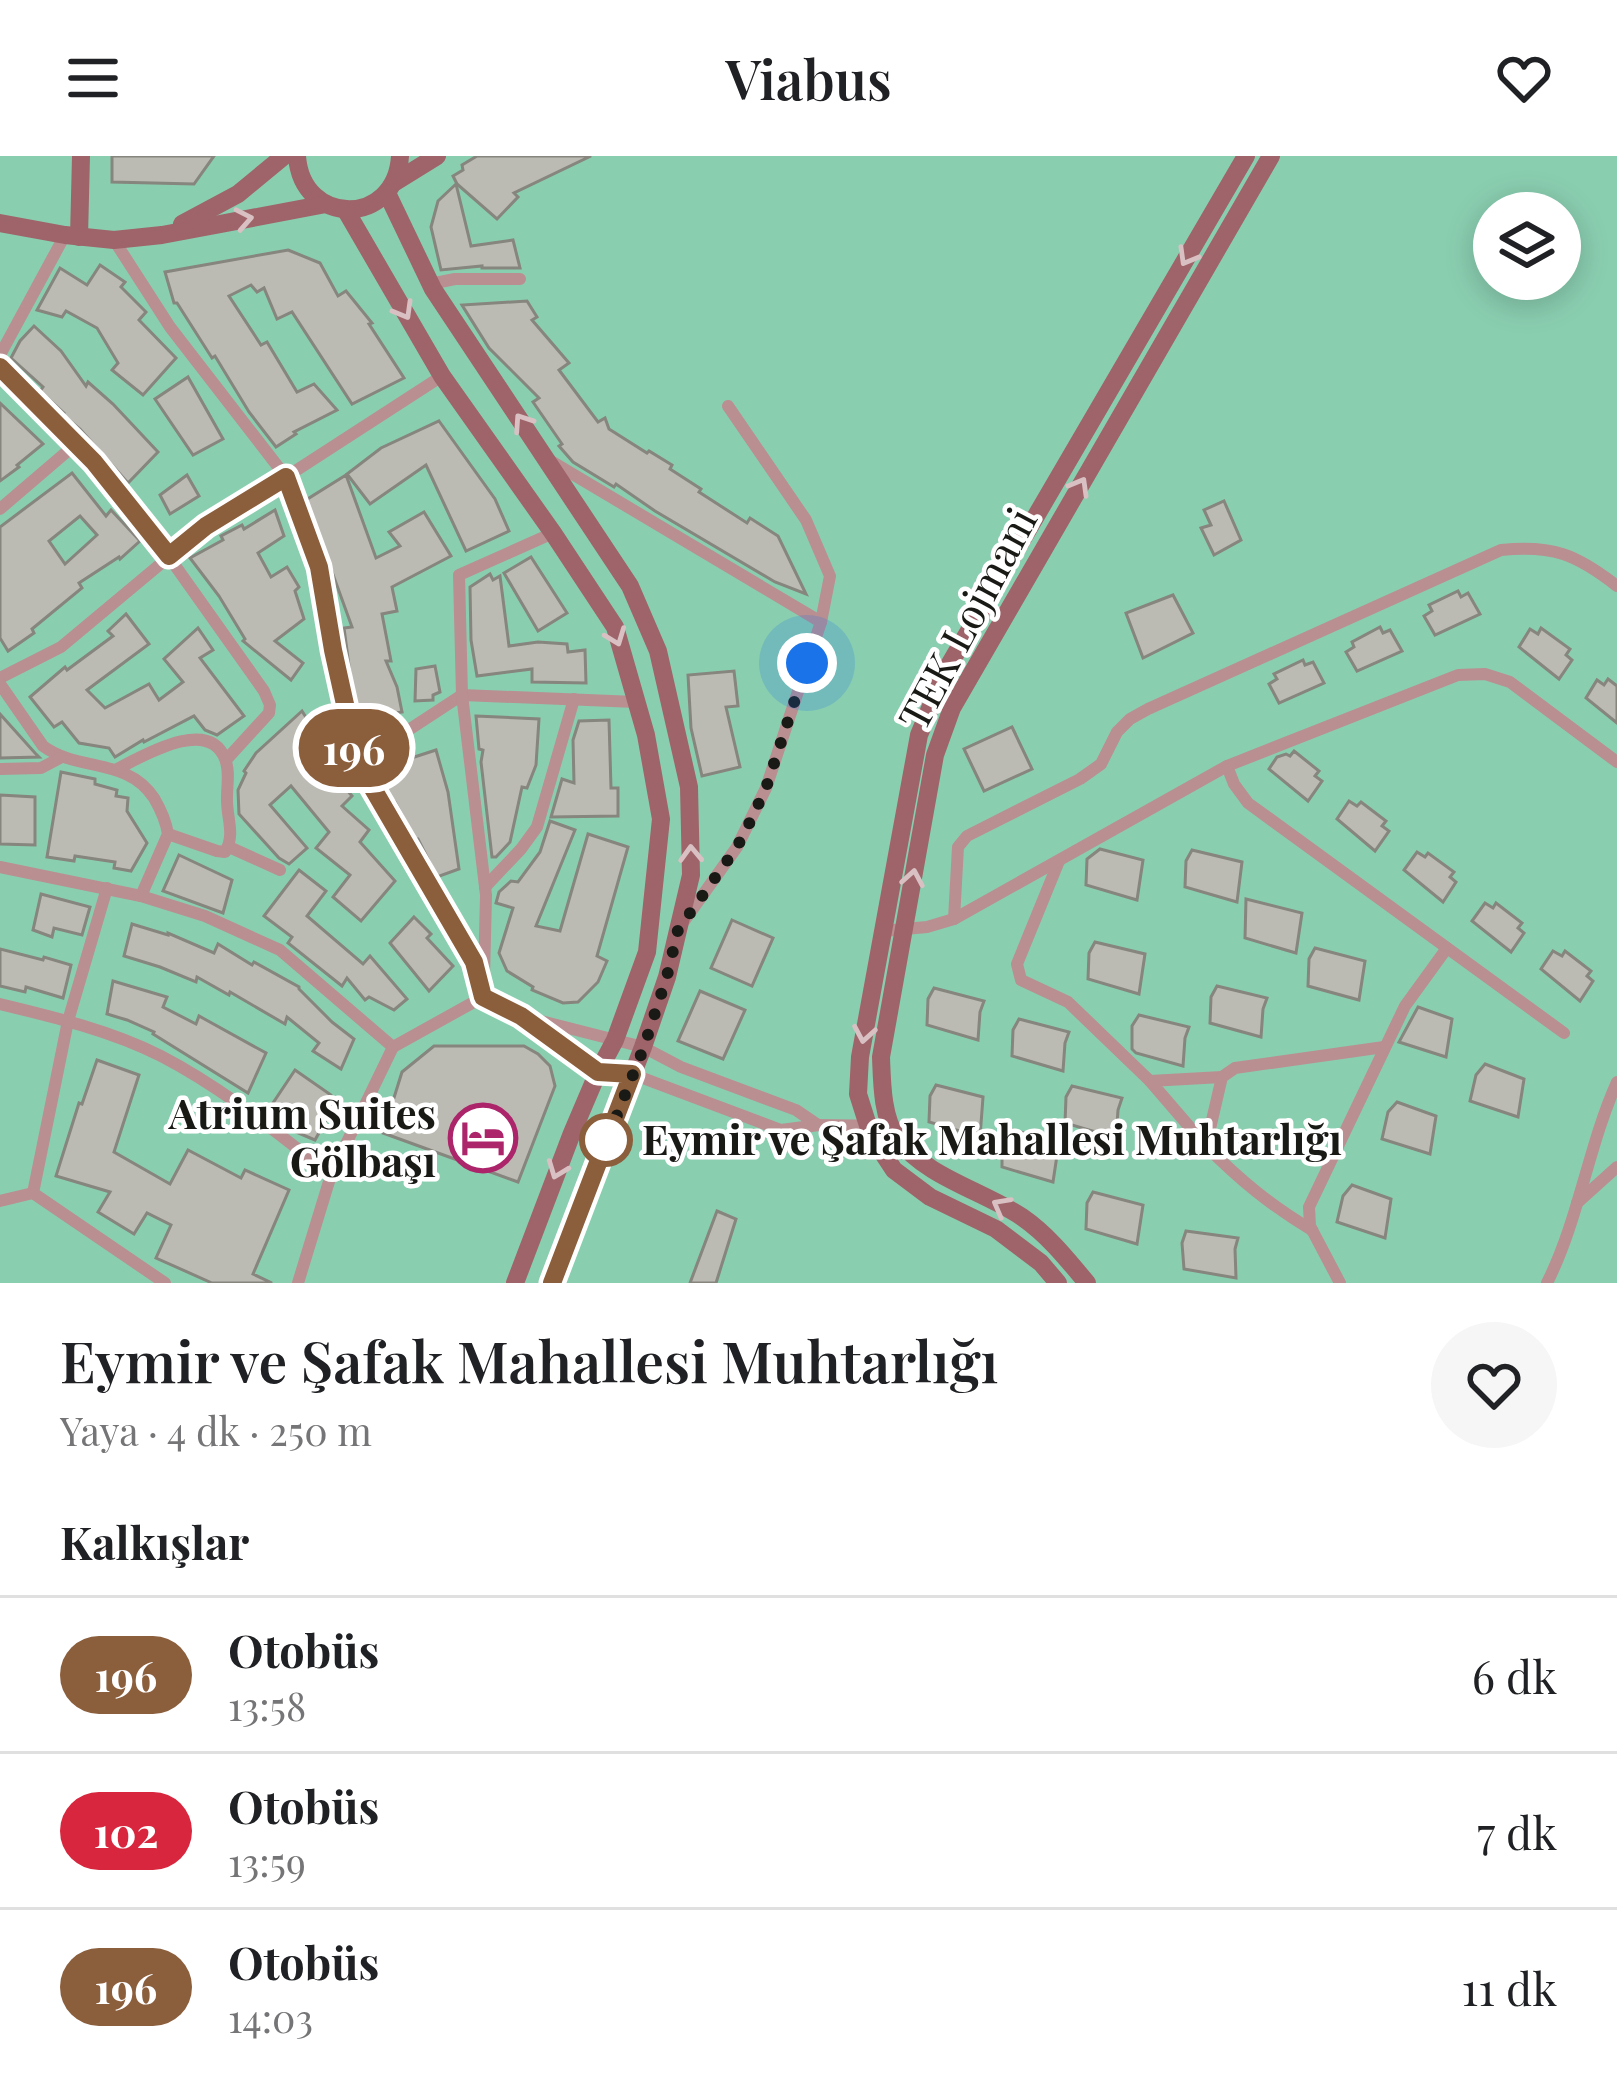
<!DOCTYPE html>
<html lang="tr">
<meta charset="utf-8">
<style>
:root{--surface:#fff;--page:#f6f6f6;--text:#202124;--muted:#757577;--line:#e0e0e0}
body{margin:0;font-family:"Playfair Display",serif;background:var(--page);color:var(--text);height:100vh;display:flex;flex-direction:column;font-size:45px;white-space:nowrap}
*{box-sizing:border-box;margin:0}
p{font-size:39px;color:var(--muted)}
.icon{flex:none;width:66px;height:66px;fill:none;stroke:currentColor;stroke-width:2;stroke-linecap:round;stroke-linejoin:round}
.map{position:relative;height:1127px;overflow:hidden}
.panel{display:flex;flex-direction:column;background:var(--surface);flex:1}
.panel>*{flex:none}
.badge{padding:0 24px;border-radius:39px;font-size:42px;line-height:78px}
.tools{position:absolute;left:1473px;top:36px;display:grid;gap:24px}
.tools a{display:grid;place-items:center;width:108px;height:108px;border-radius:50%;background:var(--surface);box-shadow:0 6px 30px #0003;font-size:60px}
.you{position:absolute;width:60px;height:60px;margin:-30px;border:9px solid #fff;border-radius:50%;background:#1a73e8;box-shadow:0 0 0 18px #1a73e833}
.map>.badge{position:absolute;translate:-50% -50%;box-shadow:0 0 0 6px #fff}
h2{padding:0 60px;font-size:45px;line-height:108px}
.round{display:grid;place-items:center;flex:none;width:126px;height:126px;border-radius:63px;background:var(--page)}
.headline{display:flex;align-items:center;justify-content:space-between;height:204px;padding:0 60px}
h1{font-size:57px;font-weight:600;line-height:90px}
ul{padding:0;list-style:none}
li{display:flex;align-items:center;gap:36px;height:156px;padding:0 60px;border-top:3px solid var(--line)}
li div{flex:1}
li b{display:block;font-size:45px}
li em{font-style:normal}
li .badge{min-width:132px;font-weight:700;text-align:center}
header{display:flex;justify-content:space-between;align-items:center;height:156px;padding:0 60px;background:var(--surface);font-size:54px;font-weight:600}
.map>svg:first-child{display:block}
.green{fill:#8aceb0;fill-rule:evenodd}
.building{fill:#bbbab3;stroke:#86857e;stroke-width:3;fill-rule:evenodd}
.lines{fill:none;stroke-linecap:round;stroke-linejoin:round}
.street{stroke:#b98f92;stroke-width:12}
.secondary{stroke:#9f646a;stroke-width:18}
.oneway{stroke:#d9c1c3}
.line-casing{stroke:#fff;stroke-width:27}
.line{stroke:#8b5e3c;stroke-width:18}
.walk{stroke:#191916;stroke-width:12;stroke-dasharray:0 21.6}
.stop-dot{fill:#fff;stroke:#8b5e3c;stroke-width:6}
.labels{text-anchor:middle;stroke-width:9;stroke-linejoin:round;paint-order:stroke}
.street-label{font-size:42px;fill:#191916;stroke:#fff}
.poi-label{font-size:42px;font-weight:bold;fill:#191916;stroke:#fff;text-anchor:end}
.stop-label{font-size:42px;font-weight:bold;fill:#191916;stroke:#fff;text-anchor:start}
</style>
<header><svg class="icon" aria-label="menu" viewBox="0 0 24 24"><path d="M4 6h16M4 12h16M4 18h16"/></svg>Viabus<svg class="icon" aria-label="heart" viewBox="0 0 24 24"><path d="M12 20l-8-8c-3-5 5-10 8-4 3-6 11-1 8 4z"/></svg></header>
<div class="map">
<svg width="1617" height="1127" viewBox="0 0 1617 1127">
<rect width="100%" height="100%" fill="#e8e6df"/>
<path class="green" d="M0 0H1617V1127H0ZM1494 57H1560V123H1494Z"/>
<g class="building">
<path d="M112 0H214L194 28 112 26Z"/>
<path d="M477 0H591L514 37 518 41 497 63 457 28 453 20 463 14 462 9Z"/>
<path d="M456 28 471 90 513 84 520 112H482V110L441 114 431 71 438 45Z"/>
<path d="M288 94 320 107 338 140 346 135 372 167 369 168 404 222 352 248 292 156 277 163 264 132 257 136 251 129 229 140 261 189 267 186 297 236 314 228 337 254 294 276 296 278 276 291 249 256 215 200 212 202 177 147H174L165 116Z"/>
<path d="M100 109 125 126 121 131 146 156 139 164 176 202 143 239 112 214 118 207 97 172 66 155 62 161 37 154 60 112 87 129Z"/>
<path d="M527 145 537 161 532 164 569 207 559 214 598 266 605 262 609 273 647 297 649 295 672 309 670 313 701 333 699 336 747 367 750 362 778 380 806 438 775 426 655 355 616 328 614 331 573 306 559 290 562 288 533 246 539 242 489 192 462 149Z"/>
<path d="M34 170 61 195 86 230 88 226 113 248 158 296 128 327 80 273 63 259 64 257 40 235 43 231 11 202 20 185Z"/>
<path d="M188 221 223 283 193 299 155 243Z"/>
<path d="M0 247 43 288 17 309 19 311 0 325Z"/>
<path d="M439 265 495 343 509 375 466 395 426 309 370 348 347 318 381 292Z"/>
<path d="M72 317 106 360 111 354 140 385 120 403 119 401 79 427 82 432 32 473 34 477 8 495 0 482V371ZM80 360 97 379 65 408 49 385Z"/>
<path d="M187 319 199 340 170 358 160 339Z"/>
<path d="M346 319 376 402 400 390 389 376 424 356 451 400 392 431 397 455 382 458 391 505H386L397 531 402 556 388 558 385 563 377 566 376 575 362 578 351 525 344 472 352 471 306 344Z"/>
<path d="M1224 345 1241 384 1214 399 1201 372 1211 369 1204 354Z"/>
<path d="M275 354 284 380 258 397 271 421 287 411 299 431 295 435 304 463 275 485 303 507 291 524 243 485 245 483 219 440 190 402 223 384 221 380 242 369 244 373Z"/>
<path d="M531 401 567 457 538 475 504 417Z"/>
<path d="M490 418 493 424 500 420 509 490 538 486 567 488 568 496 585 494 586 527 532 526V513L477 520 471 484 470 431Z"/>
<path d="M1458 435 1461 441 1468 437 1480 458 1435 479 1424 460 1432 455 1429 449Z"/>
<path d="M1173 439 1193 477 1143 502 1126 457Z"/>
<path d="M126 458 149 488 87 534 105 552 149 528 159 544 183 526 164 503 198 472 213 494 200 502 244 560 217 579 205 574 194 560 144 586 143 584 115 601 109 592 79 587 62 566 54 571 30 541 65 511 67 514 113 480 108 475Z"/>
<path d="M1380 471 1383 477 1390 474 1402 495 1357 515 1346 496 1354 491 1352 486Z"/>
<path d="M1541 472 1570 493 1566 499 1572 504 1559 523 1519 491 1530 473 1538 478Z"/>
<path d="M1303 504 1305 509 1313 506 1324 527 1279 547 1269 528 1277 523 1274 518Z"/>
<path d="M435 510 440 536 433 539V544L415 545 416 513Z"/>
<path d="M734 515 738 550 726 551 740 611 702 620 691 572 688 519Z"/>
<path d="M1608 523 1617 530V567L1586 542 1597 524 1604 529Z"/>
<path d="M302 555 329 598 322 604 352 640 342 650 369 674 360 686 395 725 361 765 333 741 350 719 316 692 329 676 291 630 270 649 307 692 289 708 279 702 239 658 238 634 246 617 244 615 256 597Z"/>
<path d="M0 558 35 597 39 601 0 602Z"/>
<path d="M476 560 539 563 536 609 527 632 522 631 510 686 496 701H492L481 606 483 594 479 593Z"/>
<path d="M609 564 611 632H618V660L551 661 562 623 574 627 573 584 579 565Z"/>
<path d="M1012 571 1032 613 984 635 964 593Z"/>
<path d="M436 594 448 636 459 713 437 721 418 683H415L395 646H393L379 622 387 620 388 615 396 612 399 606Z"/>
<path d="M1294 595 1319 615 1315 620 1322 625 1308 645 1269 613 1277 601 1286 598 1290 600Z"/>
<path d="M61 616 95 623V628L117 634 116 640 128 642 127 655 147 687 131 715 114 712 115 706 75 700 74 705 47 701Z"/>
<path d="M0 639 35 641V689L0 688Z"/>
<path d="M1349 645 1357 650 1361 646 1386 665 1382 670 1389 675 1375 695 1337 663Z"/>
<path d="M550 665 575 674 536 770 560 775 588 678 628 691 597 800 607 805 598 826 578 846 563 847 532 834 533 831 507 815 499 797 513 752 496 747 499 736 511 725 518 726 540 696Z"/>
<path d="M1100 693 1143 704 1137 744 1086 729 1087 703Z"/>
<path d="M1192 694 1242 706 1237 746 1185 731 1186 705Z"/>
<path d="M1417 696 1425 701 1428 697 1454 716 1450 721 1456 726 1443 746 1404 714Z"/>
<path d="M179 699 232 724 223 757 163 735Z"/>
<path d="M299 714 326 735 307 760 363 808 370 800 407 843 394 854 369 841 365 844 347 822 342 830 288 787 292 781 264 760Z"/>
<path d="M41 738 90 751 82 779 54 772 52 781 33 774Z"/>
<path d="M1246 743 1302 757 1296 797 1245 782Z"/>
<path d="M1485 747 1493 752 1496 747 1522 767 1518 772 1524 777 1511 796 1472 765Z"/>
<path d="M414 761 431 778 427 782 453 810 429 835 390 787Z"/>
<path d="M732 764 773 782 752 830 711 812Z"/>
<path d="M132 768 168 779V777L214 797 218 788 252 809 254 806 299 831V833L332 866 354 883 341 913 313 895 319 887 287 861 285 868 230 836 229 839 197 821 196 826 160 811 124 800Z"/>
<path d="M1095 786 1145 798 1139 838 1088 823 1089 797Z"/>
<path d="M1315 792 1365 805 1359 844 1308 830 1309 803Z"/>
<path d="M0 793 43 804 44 801 71 809 63 842 26 831 25 836 0 830Z"/>
<path d="M1553 795 1562 800 1565 795 1591 815 1587 820 1593 825 1580 845 1541 813Z"/>
<path d="M113 825 167 841 163 851 196 868 199 860 266 897 248 937 153 878 154 876 127 864 107 858Z"/>
<path d="M1217 830 1267 842 1263 853 1261 881 1210 867 1211 841Z"/>
<path d="M934 832 984 845 980 856 978 884 927 869 928 843Z"/>
<path d="M700 835 745 854 723 903 678 885Z"/>
<path d="M1418 851 1452 863 1446 901 1399 886Z"/>
<path d="M1139 859 1189 871 1185 882 1183 910 1136 897 1132 893V870Z"/>
<path d="M1019 863 1069 876 1065 887 1063 915 1012 900 1013 874Z"/>
<path d="M434 890H524L538 898 550 910 555 930 518 1026 383 977 402 916Z"/>
<path d="M97 904 139 919 114 996 170 1028 188 994 241 1022 245 1014 289 1034 253 1118 272 1127H212L156 1102 171 1069 147 1057 134 1078 98 1056 110 1036 56 1020 79 947 82 948Z"/>
<path d="M1485 908 1524 923 1518 961 1470 945 1476 919Z"/>
<path d="M295 914 331 939 332 953 315 984 291 974 267 956Z"/>
<path d="M936 929 983 941 980 981 929 966 930 940Z"/>
<path d="M1072 930 1122 942 1118 954 1116 982 1065 967 1066 941Z"/>
<path d="M1397 946 1436 960 1430 998 1382 983 1388 956Z"/>
<path d="M1009 973 1059 986 1053 1026 1002 1011V984Z"/>
<path d="M1352 1029 1391 1043 1385 1082 1337 1066 1343 1040Z"/>
<path d="M1093 1036 1143 1049 1137 1088 1086 1073 1087 1047Z"/>
<path d="M717 1055 736 1063 716 1127H690Z"/>
<path d="M1186 1075 1238 1082 1235 1093 1236 1122 1184 1113 1182 1087Z"/>
</g>
<g class="lines">
<g class="street">
<path d="M114 84 170 171 286 321 319 411 333 493 358 607 474 806 483 841"/>
<path d="M430 128 455 123H520"/>
<path d="M0 199 65 79"/>
<path d="M0 211 94 306 169 401 264 535 270 549 269 557 226 604"/>
<path d="M728 250 806 364 830 420 821 466"/>
<path d="M549 304 821 466 766 632 737 691 682 768"/>
<path d="M0 353 77 287"/>
<path d="M0 522 61 491 206 370 286 321 442 220"/>
<path d="M0 528 43 590C78 616 127 601 154 642 161 654 166 665 168 678L141 740"/>
<path d="M358 607 462 539 636 546"/>
<path d="M1227 610 1234 628 1248 647 1564 877"/>
<path d="M0 613 41 612 60 602"/>
<path d="M117 613C143 600 209 560 225 603 230 615 227 629 227 641 226 661 236 678 225 696L217 695 168 678"/>
<path d="M229 691 280 714"/>
<path d="M1059 705 1017 808 1021 824 1068 846 1150 925"/>
<path d="M0 711 141 740 205 760 280 794 393 891"/>
<path d="M485 731 521 693 537 671 574 543"/>
<path d="M107 732 68 865 33 1037 165 1127"/>
<path d="M954 763 958 691 967 680 1080 623 1101 608 1117 576 1130 563 1148 553 1501 394C1553 389 1576 398 1617 430"/>
<path d="M883 775 927 771 954 763 1227 610 1458 519 1485 518 1510 526 1617 606"/>
<path d="M484 822 486 739 462 539 459 419 553 377"/>
<path d="M0 848C54 861 112 875 161 900 223 932 276 976 331 1019"/>
<path d="M529 862 643 891 681 911 796 954 818 969"/>
<path d="M1206 990 1150 925 1222 921"/>
<path d="M0 1045 33 1037"/>
<path d="M1577 1047 1617 1011"/>
<path d="M1312 1074C1270 1049 1240 1024 1206 990L1222 921 1235 912 1384 891"/>
<path d="M298 1127 331 1019 393 891 483 841 521 860 598 916 632 918 781 974 819 969 892 970"/>
<path d="M1340 1127 1310 1070 1309 1051 1405 850 1447 792"/>
<path d="M1547 1127C1579 1063 1588 991 1617 926"/>
</g>
<g class="secondary">
<path d="M297 0C302 71 396 71 400 0"/>
<path d="M395 26 437 0"/>
<path d="M387 37 433 133 630 430 658 495 689 631 691 719 667 821 643 891 552 1127"/>
<path d="M345 53 442 220 553 377 615 471 646 579 661 663 647 796 615 884 598 916 572 977 515 1127"/>
<path d="M0 67 65 79 114 84 162 79 326 48"/>
<path d="M182 68 238 38 284 0"/>
<path d="M79 81 81 0"/>
<path d="M1058 1127 1041 1107 996 1073 930 1041 894 1014 871 979 858 938 860 901 919 579 945 516 1246 0"/>
<path d="M1087 1127C1067 1103 1048 1079 1022 1061 982 1034 927 1022 897 982 882 961 882 926 881 901L935 599 952 552 1271 0"/>
</g>
</g>
<defs><path id="oneway-chevron" d="M-2-3.5L2.5 0L-2 3.5" fill="none" stroke-width="1.6" stroke-linecap="round" stroke-linejoin="round" transform="scale(3)"/></defs>
<g class="oneway">
<use href="#oneway-chevron" transform="translate(244 63) rotate(-11)"/>
<use href="#oneway-chevron" transform="translate(1187 101) rotate(120)"/>
<use href="#oneway-chevron" transform="translate(404 155) rotate(60)"/>
<use href="#oneway-chevron" transform="translate(522 266) rotate(-124)"/>
<use href="#oneway-chevron" transform="translate(1080 330) rotate(-60)"/>
<use href="#oneway-chevron" transform="translate(616 481) rotate(69)"/>
<use href="#oneway-chevron" transform="translate(691 698) rotate(-92)"/>
<use href="#oneway-chevron" transform="translate(913 722) rotate(-80)"/>
<use href="#oneway-chevron" transform="translate(864 878) rotate(100)"/>
<use href="#oneway-chevron" transform="translate(557 1014) rotate(111)"/>
<use href="#oneway-chevron" transform="translate(1001 1050) rotate(-151)"/>
</g>
<g class="lines">
<defs>
<path id="line" d="M0 211 94 306 169 400 206 370 286 321 319 411 333 494 358 607 474 806 483 841 521 860 598 916 632 918 552 1127"/>
</defs>
<use href="#line" class="line-casing"/>
<use href="#line" class="line"/>
<path class="walk" d="M606 984 600 1002 644 891 667 820 678 774 737 691 752 662 766 632 807 507"/>
</g>
<defs>
<symbol id="hotel-ring" viewBox="-11 -11 22 22"><circle r="9.5" fill="#fff" stroke="#ac256b" stroke-width="1.5"/><path d="M-6-4.5h1.5V1H6V5H4.5V3h-9V5H-6ZM-4 0a1.8 1.8 0 1 1 3.6 0ZM.5 0V-2.5h3Q6-2.5 6 0Z" fill="#ac256b"/></symbol>
</defs>
<g fill-rule="evenodd">
<use href="#hotel-ring" x="445" y="944" width="76" height="76"/>
</g>
<circle class="stop-dot" cx="606" cy="984" r="24"/>
<g class="labels">
<g class="street-label">
<text transform="translate(968 463) rotate(-62)" y="15">TEK Lojmani</text>
</g>
<g class="poi-label">
<text x="436" y="973">Atrium Suites<tspan x="436" dy="48">Gölbaşı</tspan></text>
</g>
<g class="stop-label">
<text x="642" y="999">Eymir ve Şafak Mahallesi Muhtarlığı</text>
</g>
</g>
</svg>
<div class="tools">
<a><svg class="icon" aria-label="layers" viewBox="0 0 24 24"><path d="M12 4l9 5-9 5-9-5zM3 14l9 5 9-5"/></svg></a>
</div>
<div class="you" style="left:807px;top:507px"></div>
<b class="badge" style="left:354px;top:592px;background:#8b5e3c;color:#fff">196</b>
</div>
<section class="panel">
<div class="headline"><div><h1>Eymir ve Şafak Mahallesi Muhtarlığı</h1><p>Yaya · 4 dk · 250 m</p></div><a class="round"><svg class="icon" aria-label="heart" viewBox="0 0 24 24"><path d="M12 20l-8-8c-3-5 5-10 8-4 3-6 11-1 8 4z"/></svg></a></div>
<h2>Kalkışlar</h2>
<ul>
<li><span class="badge" style="background:#8b5e3c;color:#fff">196</span><div><b>Otobüs</b><p>13:58</p></div><em>6 dk</em></li>
<li><span class="badge" style="background:#d7263d;color:#fff">102</span><div><b>Otobüs</b><p>13:59</p></div><em>7 dk</em></li>
<li><span class="badge" style="background:#8b5e3c;color:#fff">196</span><div><b>Otobüs</b><p>14:03</p></div><em>11 dk</em></li>
</ul>
</section>
